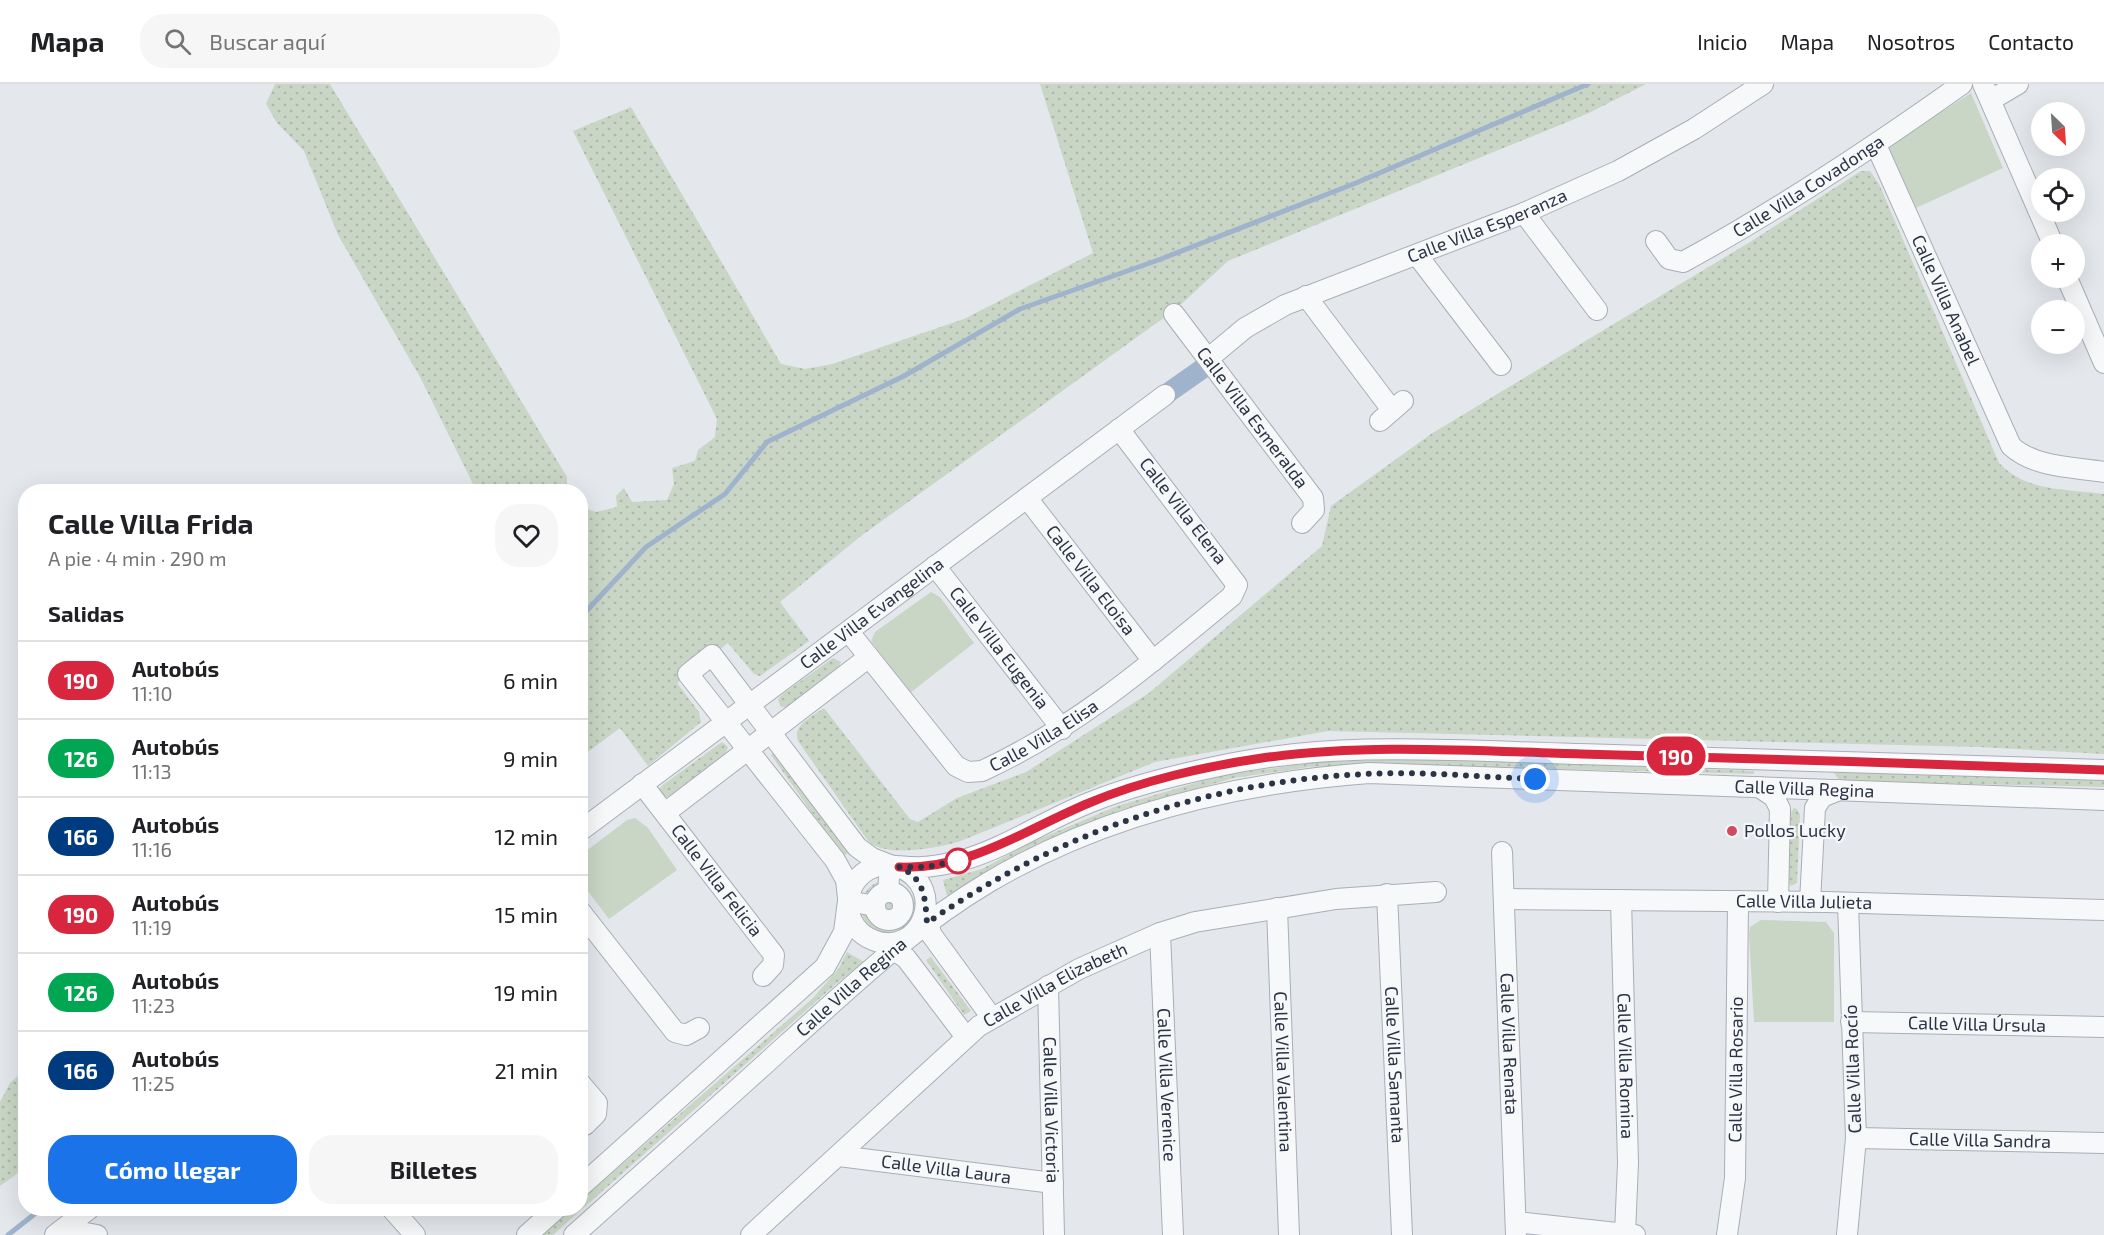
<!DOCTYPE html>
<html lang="es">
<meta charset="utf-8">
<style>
:root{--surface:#fff;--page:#f6f6f6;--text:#202124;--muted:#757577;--line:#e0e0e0;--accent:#1a73e8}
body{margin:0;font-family:"Exo 2",sans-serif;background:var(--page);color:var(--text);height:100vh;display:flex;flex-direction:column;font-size:22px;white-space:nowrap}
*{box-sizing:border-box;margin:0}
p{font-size:20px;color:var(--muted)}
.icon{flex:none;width:33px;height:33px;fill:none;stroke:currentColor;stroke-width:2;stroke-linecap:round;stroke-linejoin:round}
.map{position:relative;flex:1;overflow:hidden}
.panel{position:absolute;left:18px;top:400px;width:570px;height:732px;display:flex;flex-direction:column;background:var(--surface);border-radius:24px;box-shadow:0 6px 24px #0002}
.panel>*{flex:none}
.badge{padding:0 12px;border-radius:20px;font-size:21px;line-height:39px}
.needle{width:39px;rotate:155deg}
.tools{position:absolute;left:2031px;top:18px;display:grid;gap:12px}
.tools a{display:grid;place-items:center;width:54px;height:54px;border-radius:50%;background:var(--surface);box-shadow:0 6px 24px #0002;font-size:30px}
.you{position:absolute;width:30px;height:30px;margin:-15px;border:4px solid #fff;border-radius:50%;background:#1a73e8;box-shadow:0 0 0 9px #1a73e833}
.map>.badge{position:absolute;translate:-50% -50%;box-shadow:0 0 0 3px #fff}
h2{padding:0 30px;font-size:22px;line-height:54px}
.round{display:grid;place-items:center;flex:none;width:63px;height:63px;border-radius:24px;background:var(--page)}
.overview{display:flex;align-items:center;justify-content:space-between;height:102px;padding:0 30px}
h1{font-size:28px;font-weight:700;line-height:45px}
.primary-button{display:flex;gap:12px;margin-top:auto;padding:12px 30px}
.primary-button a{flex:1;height:69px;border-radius:24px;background:var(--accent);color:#fff;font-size:24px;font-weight:700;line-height:69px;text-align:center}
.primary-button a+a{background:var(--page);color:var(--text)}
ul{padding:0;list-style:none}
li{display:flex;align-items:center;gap:18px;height:78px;padding:0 30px;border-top:2px solid var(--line)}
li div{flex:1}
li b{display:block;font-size:22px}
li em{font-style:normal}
li .badge{min-width:66px;font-weight:700;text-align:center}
header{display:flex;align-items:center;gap:36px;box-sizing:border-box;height:84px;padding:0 30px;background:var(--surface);border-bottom:2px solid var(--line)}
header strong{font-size:28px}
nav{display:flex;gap:33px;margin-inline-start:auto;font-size:21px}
.search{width:420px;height:54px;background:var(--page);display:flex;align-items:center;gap:15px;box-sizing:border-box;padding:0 21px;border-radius:24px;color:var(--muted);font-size:22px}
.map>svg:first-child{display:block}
.grass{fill:url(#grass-dots)}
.park{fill:#c9d6c5}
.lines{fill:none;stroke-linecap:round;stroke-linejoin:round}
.stream{stroke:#9fb4cc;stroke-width:5}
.canal{stroke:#9fb4cc;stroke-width:20}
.minor-casing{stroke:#a9aeb7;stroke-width:22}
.minor{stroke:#f7f8fa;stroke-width:20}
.line-casing{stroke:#fff;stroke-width:14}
.line{stroke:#d7263d;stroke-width:9}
.walk{stroke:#2b3445;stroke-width:6;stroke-dasharray:0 10.8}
.poi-dot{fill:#d1495b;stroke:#f4f6f9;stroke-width:2}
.stop-dot{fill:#fff;stroke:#d7263d;stroke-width:3}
.labels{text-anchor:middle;stroke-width:4.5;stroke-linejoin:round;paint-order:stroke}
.street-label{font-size:18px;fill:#2b3445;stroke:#f4f6f9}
.poi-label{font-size:18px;fill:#2b3445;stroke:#f4f6f9;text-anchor:start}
</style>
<header>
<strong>Mapa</strong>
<div class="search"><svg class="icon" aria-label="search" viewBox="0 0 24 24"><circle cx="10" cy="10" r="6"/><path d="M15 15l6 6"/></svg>Buscar aquí</div>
<nav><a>Inicio</a><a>Mapa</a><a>Nosotros</a><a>Contacto</a></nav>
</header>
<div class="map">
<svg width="2104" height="1151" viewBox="0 0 2104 1151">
<defs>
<pattern id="grass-dots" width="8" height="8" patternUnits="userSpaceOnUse" patternTransform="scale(1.5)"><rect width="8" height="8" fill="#c9d6c5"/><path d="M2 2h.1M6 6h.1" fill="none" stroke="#adb8ab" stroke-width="1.8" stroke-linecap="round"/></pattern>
</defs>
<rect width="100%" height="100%" fill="#e4e7ec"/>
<g class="grass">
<path d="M275 0H330L567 393 566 408H477L420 293 338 151 304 67 277 39 266 20Z"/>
<path d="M1040 0H1646L1589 29 1228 177 1176 225 861 452 780 518 809 557 760 592 754 590 728 559 677 599 699 628 701 638 648 682 620 644 581 673V423L596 428 617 423 616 412 624 404 632 418 667 416 674 400 672 384 695 377 698 366 715 353 717 335 573 47 631 23 781 280 805 285 832 280 964 235 1093 169Z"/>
<path d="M1861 87H1870L1879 100 1999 379C2026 408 2067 405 2104 410V670L1980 663 1328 647 1155 678 958 758C936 764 885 774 868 757L798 657C792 641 813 632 824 624L910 735 918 738 957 714 1026 688 1149 609 1322 462 1331 422 1431 350 1750 158Z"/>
<path d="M833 574 841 578 839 583 792 620 786 624 780 622 778 615 784 609Z"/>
<path d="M722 658 728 663 725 671 672 711 662 715 658 706 664 700Z"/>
<path d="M774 668 848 769 843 772 771 671Z"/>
<path d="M1378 676H1470L1754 687V690L1376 680 1310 683 1234 694 1120 726 1036 761 947 812 943 796 982 785 1032 758 1117 722 1226 690 1320 678Z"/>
<path d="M1840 684 2104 696V703L1840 697 1834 689Z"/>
<path d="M1794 724 1797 725 1800 731 1797 799 1791 802 1787 796 1789 731Z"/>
<circle cx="888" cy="823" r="27"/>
<path d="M847 868 864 878 838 898 553 1151H542L571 1125H580L581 1116 813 914 839 884Z"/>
<path d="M931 873 971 927 964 931 926 876Z"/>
<path d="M25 986V1084L0 1102V1018L10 999Z"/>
</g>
<g class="park">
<path d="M1971 9 2003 84 1916 124 1888 62Z"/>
<path d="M931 508 940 513 974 559 910 609 871 557 875 548Z"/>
<path d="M635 734 648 744 677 786 609 835 581 798V771L627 736Z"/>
<path d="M1761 836 1826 838 1834 849V938H1754L1749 850 1750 843Z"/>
</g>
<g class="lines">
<g class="stream">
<path d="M580 534 646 463 725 410 767 358 904 292 1020 225 1161 175 1356 99 1588 0"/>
<path d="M8 1151 41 1125"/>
</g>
<path class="canal" d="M1165 311 1212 278"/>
<defs>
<g id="minor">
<path d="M1983 0 2053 160"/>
<path d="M1991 16 2018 0"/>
<path id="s1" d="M1876 61 2011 362C2035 384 2074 383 2104 388"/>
<path d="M1524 129 1597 226"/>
<path id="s2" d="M1656 157 1669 175 1683 178C1780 125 1872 64 1962 0"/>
<path d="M1417 171 1501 281"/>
<path d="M2067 194 2104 279"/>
<path d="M1306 212 1392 326"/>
<path id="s3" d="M1174 230 1313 414 1314 426 1302 439"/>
<path id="s4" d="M1209 274 1245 244 1285 221 1524 129 1618 87 1694 45 1763 0"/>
<path d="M1380 337 1403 317"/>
<path id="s5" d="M1027 414 1153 577"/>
<path id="s6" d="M935 482 1062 645"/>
<path id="s7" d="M849 548 956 682 968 688 982 687C1079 642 1151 579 1232 512L1237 501 1119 345"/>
<path id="s8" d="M642 700 774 871 773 881 763 892"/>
<path d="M1759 703 1774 713 1780 725 1778 818"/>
<path d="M665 729 869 573"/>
<path id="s9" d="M580 747 1165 311"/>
<path id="s10" d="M1502 768 1516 1151"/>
<path d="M899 783C950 804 920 875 873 856 842 844 840 802 868 786 882 778 897 783 912 783 929 784 946 780 963 776 1008 763 1047 735 1091 718 1131 702 1176 691 1219 682 1337 656 1459 667 1580 670 1754 674 1929 680 2104 686"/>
<circle cx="889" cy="822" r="14"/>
<path id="s11" d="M1387 810 1402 1151"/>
<path d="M848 814 846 796 835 776 688 590 712 571 857 763 872 774 890 781 888 808"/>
<path id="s12" d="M1504 815 1826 818 2104 826"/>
<path id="s13" d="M1621 816 1628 1079 1625 1150"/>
<path d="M1810 818 1815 724 1822 713 1839 706"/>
<path id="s14" d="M1277 824 1289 1151"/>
<path d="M580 827 675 948 686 951 699 944"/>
<path d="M926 828 931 850 992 934"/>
<path id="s15" d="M1160 849 1173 1151"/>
<path d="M884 860 906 874 966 953"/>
<path id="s16" d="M1048 902 1054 1151"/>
<path id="s17" d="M1851 938 2104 943"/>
<path d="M580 999 597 1019 596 1030 585 1041"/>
<path id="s18" d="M1856 1054 2104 1059"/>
<path id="s19" d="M839 1072 1053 1099"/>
<path d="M580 1103 825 883 844 848 848 817 875 822"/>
<path d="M392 1125 415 1151"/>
<path d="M1516 1138 1635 1151"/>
<path d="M64 1145 97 1151"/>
<path d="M55 1151 89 1125"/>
<path d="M527 1151 556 1125"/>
<path id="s20" d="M574 1151C644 1088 716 1025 786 961 851 903 913 843 989 798 1104 730 1236 699 1369 689L2104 716"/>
<path id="s21" d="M751 1151 979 942 1079 885 1160 849 1195 838 1336 815 1436 808"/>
<path id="s22" d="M1727 1151 1735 1094 1738 817"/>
<path d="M1847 1151 1856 1054 1848 819"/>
</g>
</defs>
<use href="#minor" class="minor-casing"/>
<use href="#minor" class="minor"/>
</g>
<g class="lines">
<defs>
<path id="line" d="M899 783C970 786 1026 745 1089 719 1140 697 1207 682 1262 674 1368 659 1474 667 1581 670 1755 674 1930 680 2104 686"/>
</defs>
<use href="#line" class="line-casing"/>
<use href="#line" class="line"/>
<path class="walk" d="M958 777 966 775 927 783H899C925 794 925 814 927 839 1056 749 1209 697 1366 690 1422 687 1479 693 1535 695"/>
</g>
<circle class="poi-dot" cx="1732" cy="747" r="6"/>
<circle class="stop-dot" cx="958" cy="777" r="12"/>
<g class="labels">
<g class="street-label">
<text dy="6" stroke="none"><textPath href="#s2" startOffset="183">Calle Villa Covadonga</textPath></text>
<text dy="6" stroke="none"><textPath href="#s4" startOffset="310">Calle Villa Esperanza</textPath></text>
<text dy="6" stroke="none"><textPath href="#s1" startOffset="170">Calle Villa Anabel</textPath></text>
<text dy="6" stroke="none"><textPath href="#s3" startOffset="130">Calle Villa Esmeralda</textPath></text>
<text transform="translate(1183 427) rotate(52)" y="6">Calle Villa Elena</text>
<text dy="6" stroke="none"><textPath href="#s5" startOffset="104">Calle Villa Eloisa</textPath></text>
<text dy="6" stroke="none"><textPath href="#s9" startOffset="364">Calle Villa Evangelina</textPath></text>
<text dy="6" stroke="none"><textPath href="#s6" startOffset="104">Calle Villa Eugenia</textPath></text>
<text dy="6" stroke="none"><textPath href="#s7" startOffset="270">Calle Villa Elisa</textPath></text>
<text dy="6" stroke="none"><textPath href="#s20" startOffset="1380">Calle Villa Regina</textPath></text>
<text dy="6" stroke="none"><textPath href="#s8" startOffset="122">Calle Villa Felicia</textPath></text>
<text dy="6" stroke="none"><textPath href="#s12" startOffset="300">Calle Villa Julieta</textPath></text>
<text dy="6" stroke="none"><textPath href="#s21" startOffset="396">Calle Villa Elizabeth</textPath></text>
<text dy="6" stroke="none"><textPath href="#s20" startOffset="372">Calle Villa Regina</textPath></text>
<text dy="6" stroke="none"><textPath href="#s17" startOffset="126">Calle Villa Úrsula</textPath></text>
<text dy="6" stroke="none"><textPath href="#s10" startOffset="192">Calle Villa Renata</textPath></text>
<text dy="6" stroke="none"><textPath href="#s11" startOffset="171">Calle Villa Samanta</textPath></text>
<text dy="6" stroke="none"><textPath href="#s13" startOffset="166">Calle Villa Romina</textPath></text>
<text dy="6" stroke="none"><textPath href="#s22" startOffset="166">Calle Villa Rosario</textPath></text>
<text transform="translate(1853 985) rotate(-92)" y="6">Calle Villa Rocío</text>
<text dy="6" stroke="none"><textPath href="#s14" startOffset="164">Calle Villa Valentina</textPath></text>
<text dy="6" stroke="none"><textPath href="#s15" startOffset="152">Calle Villa Verenice</textPath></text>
<text dy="6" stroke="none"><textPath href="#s16" startOffset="124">Calle Villa Victoria</textPath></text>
<text dy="6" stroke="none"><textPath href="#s18" startOffset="124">Calle Villa Sandra</textPath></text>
<text dy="6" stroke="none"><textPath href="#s19" startOffset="108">Calle Villa Laura</textPath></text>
</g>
<g class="poi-label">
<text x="1744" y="753">Pollos Lucky</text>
</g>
</g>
</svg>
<div class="tools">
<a><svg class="needle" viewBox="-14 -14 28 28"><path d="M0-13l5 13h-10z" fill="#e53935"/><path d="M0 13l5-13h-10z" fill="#757577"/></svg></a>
<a><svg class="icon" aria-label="locate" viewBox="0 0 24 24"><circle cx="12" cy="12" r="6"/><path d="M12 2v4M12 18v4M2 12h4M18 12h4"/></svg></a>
<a>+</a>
<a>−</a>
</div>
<div class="you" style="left:1535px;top:695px"></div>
<b class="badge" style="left:1676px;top:672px;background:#d7263d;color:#fff">190</b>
<section class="panel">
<div class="overview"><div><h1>Calle Villa Frida</h1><p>A pie · 4 min · 290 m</p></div><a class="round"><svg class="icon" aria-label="heart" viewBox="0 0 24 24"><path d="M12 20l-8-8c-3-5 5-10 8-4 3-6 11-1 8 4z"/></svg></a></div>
<h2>Salidas</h2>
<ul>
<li><span class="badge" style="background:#d7263d;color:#fff">190</span><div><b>Autobús</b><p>11:10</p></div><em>6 min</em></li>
<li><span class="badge" style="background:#00a651;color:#fff">126</span><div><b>Autobús</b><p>11:13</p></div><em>9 min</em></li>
<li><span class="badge" style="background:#003b80;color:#fff">166</span><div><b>Autobús</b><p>11:16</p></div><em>12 min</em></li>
<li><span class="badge" style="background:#d7263d;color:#fff">190</span><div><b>Autobús</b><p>11:19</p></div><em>15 min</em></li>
<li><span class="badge" style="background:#00a651;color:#fff">126</span><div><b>Autobús</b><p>11:23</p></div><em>19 min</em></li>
<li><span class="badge" style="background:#003b80;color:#fff">166</span><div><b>Autobús</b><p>11:25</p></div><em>21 min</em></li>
</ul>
<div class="primary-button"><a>Cómo llegar</a><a>Billetes</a></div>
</section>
</div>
